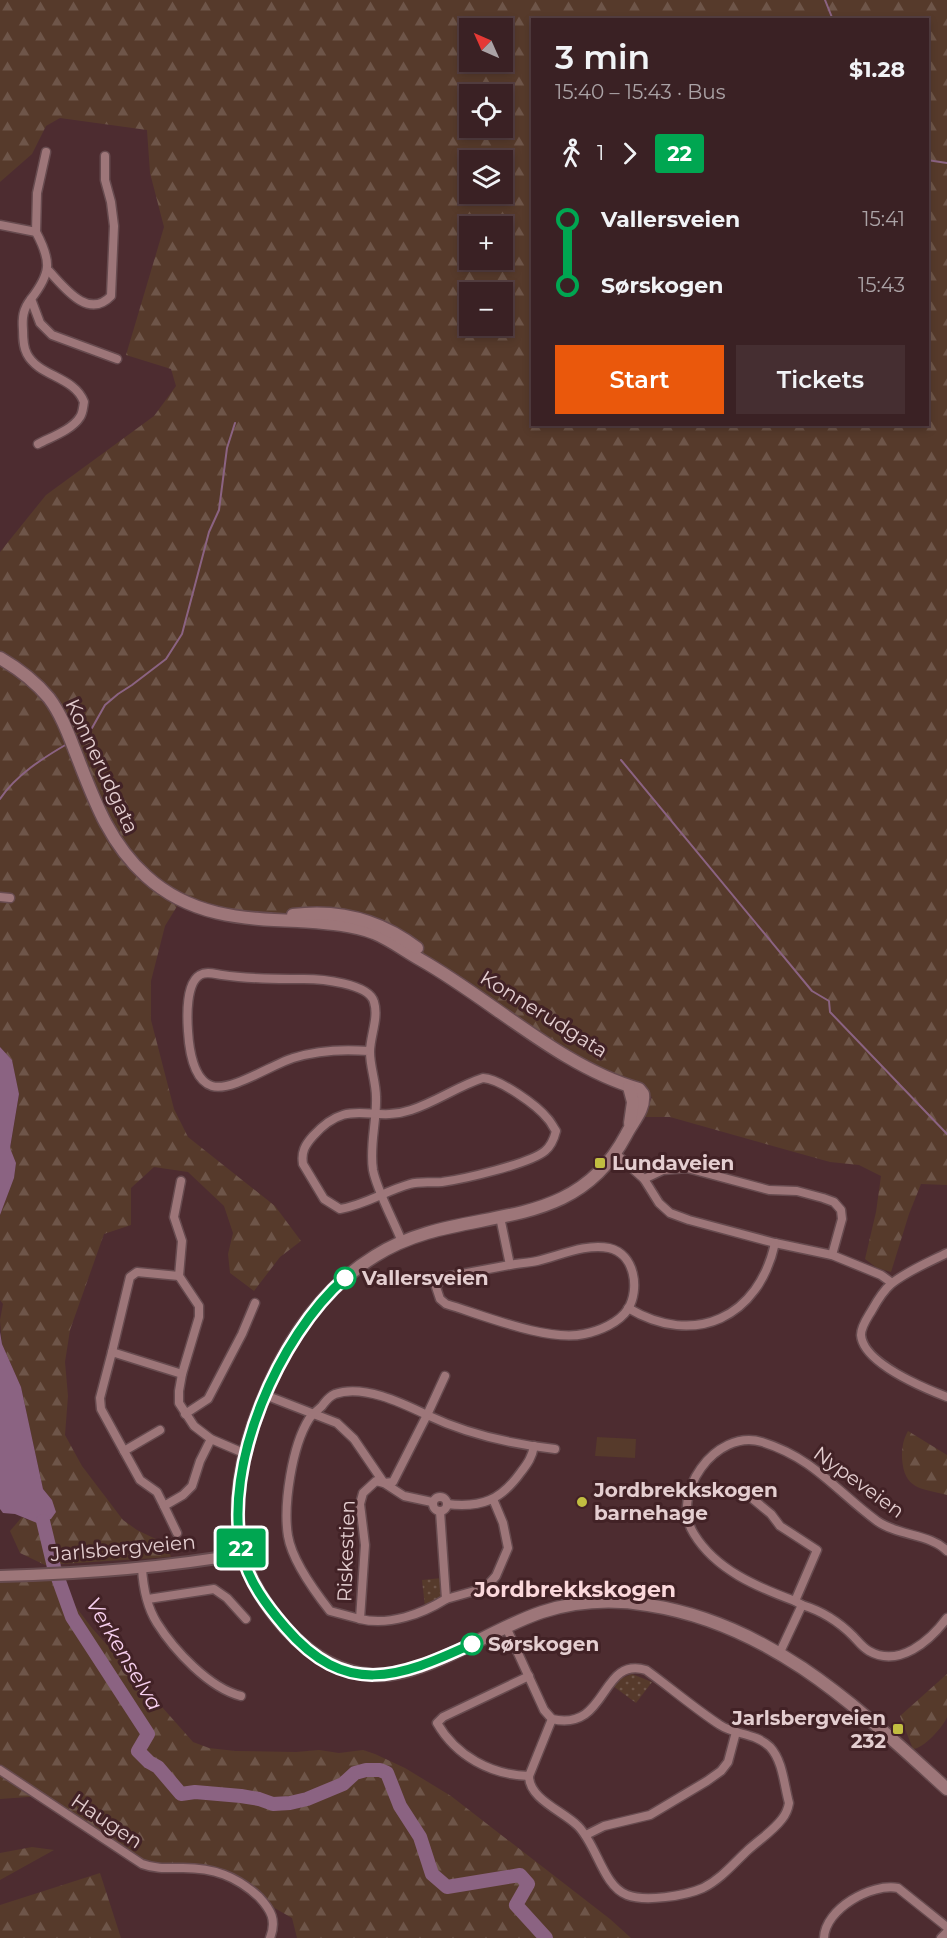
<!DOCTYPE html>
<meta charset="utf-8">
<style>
:root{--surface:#3a2124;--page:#452e31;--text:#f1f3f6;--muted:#aba3a6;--line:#543e41;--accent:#ea580c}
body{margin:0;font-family:Montserrat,sans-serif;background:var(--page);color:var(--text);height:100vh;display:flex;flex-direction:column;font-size:22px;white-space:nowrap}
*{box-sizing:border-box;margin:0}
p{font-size:20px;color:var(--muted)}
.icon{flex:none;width:33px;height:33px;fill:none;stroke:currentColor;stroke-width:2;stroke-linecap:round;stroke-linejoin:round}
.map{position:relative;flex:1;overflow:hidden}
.panel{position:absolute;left:531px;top:18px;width:398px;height:408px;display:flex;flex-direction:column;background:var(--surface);border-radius:0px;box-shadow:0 3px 9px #0003,0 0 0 2px var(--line)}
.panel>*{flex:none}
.badge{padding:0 12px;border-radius:4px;font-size:21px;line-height:39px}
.needle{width:39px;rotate:315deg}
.fabs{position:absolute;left:459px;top:18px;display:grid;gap:12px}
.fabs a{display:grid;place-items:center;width:54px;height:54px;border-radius:0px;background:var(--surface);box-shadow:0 3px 9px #0003,0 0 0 2px var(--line);font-size:30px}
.map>.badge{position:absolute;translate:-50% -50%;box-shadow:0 0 0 3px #fff}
.legs{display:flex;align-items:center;gap:9px;height:66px;padding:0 24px;font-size:20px}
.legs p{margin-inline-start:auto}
.summary{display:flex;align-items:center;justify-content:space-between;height:102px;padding:0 24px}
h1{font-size:33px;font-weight:600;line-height:45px}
.action{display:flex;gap:12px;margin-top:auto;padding:12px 24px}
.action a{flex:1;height:69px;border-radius:0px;background:var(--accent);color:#fff;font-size:24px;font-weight:600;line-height:69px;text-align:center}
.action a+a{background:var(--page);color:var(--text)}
ul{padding:0 24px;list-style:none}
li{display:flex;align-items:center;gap:21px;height:66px;font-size:22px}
li i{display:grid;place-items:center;width:9px;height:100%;margin:0 8px;background:currentColor}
li i::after{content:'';width:15px;height:15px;margin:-8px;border:4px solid;border-radius:50%;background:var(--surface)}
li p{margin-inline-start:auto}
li:first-child i{background:linear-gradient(#0000 50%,currentColor 0)}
li:last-child i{background:linear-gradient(currentColor 50%,#0000 0)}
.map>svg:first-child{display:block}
.green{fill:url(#green-dots)}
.forest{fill:url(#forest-firs);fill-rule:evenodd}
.pitch{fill:#563a2b}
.water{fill:#8b6382}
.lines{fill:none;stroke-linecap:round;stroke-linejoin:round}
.stream{stroke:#8b6382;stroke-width:2}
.river{stroke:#8b6382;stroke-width:14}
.minor-casing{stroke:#674b4f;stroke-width:11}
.tertiary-casing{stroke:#674b4f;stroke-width:14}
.secondary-casing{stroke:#674b4f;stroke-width:15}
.minor{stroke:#9d7679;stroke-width:8}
.tertiary{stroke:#9d7679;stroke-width:10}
.secondary{stroke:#9d7679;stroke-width:12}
.line-1-casing{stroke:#fff;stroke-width:14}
.line-1{stroke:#00a651;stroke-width:9}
.poi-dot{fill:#c1be40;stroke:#422226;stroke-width:2}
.stop-1-dot{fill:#fff;stroke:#00a651;stroke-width:3}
.labels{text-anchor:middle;stroke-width:6;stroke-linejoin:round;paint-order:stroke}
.street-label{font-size:20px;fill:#e4ced0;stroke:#422226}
.poi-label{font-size:20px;font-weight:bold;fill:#e4ced0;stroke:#422226;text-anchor:start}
.stop-label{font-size:20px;font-weight:bold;fill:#e4ced0;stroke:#422226;text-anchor:start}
.water-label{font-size:21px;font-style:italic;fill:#f8d1ef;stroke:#422226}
.quarter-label{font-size:22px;font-weight:bold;fill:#fbd8db;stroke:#422226}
</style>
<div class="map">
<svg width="947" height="1938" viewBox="0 0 947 1938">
<defs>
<pattern id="green-dots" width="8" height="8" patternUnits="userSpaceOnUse" patternTransform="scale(1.5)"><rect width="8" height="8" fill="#563a2b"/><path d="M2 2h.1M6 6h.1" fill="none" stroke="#6e5549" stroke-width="1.8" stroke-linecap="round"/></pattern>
<pattern id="forest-firs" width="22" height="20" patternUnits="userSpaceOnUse" patternTransform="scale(1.5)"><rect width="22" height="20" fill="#563a2b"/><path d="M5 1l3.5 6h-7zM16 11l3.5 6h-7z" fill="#6e5549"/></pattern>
</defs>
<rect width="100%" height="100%" fill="#4d2c30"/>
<g class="green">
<path d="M442 1578 443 1593 441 1598 425 1607 422 1580Z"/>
<path d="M632 1674 652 1682 636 1703 613 1686 622 1678Z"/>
</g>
<g class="forest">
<path d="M0 0H947V1185L921 1184 909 1214 891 1272 877 1268 865 1259 876 1212 881 1176 859 1165 830 1162 670 1117H644L652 1097 589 1069 398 940 266 919 179 903 165 926 151 981V1020L174 1109 188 1137 275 1206 301 1241 280 1257 254 1291 230 1273 228 1254 233 1233 224 1206 188 1172 154 1167 131 1188V1225L104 1234 70 1330 65 1362 68 1396 65 1435 82 1466 123 1520 137 1530 166 1544 171 1557 45 1565 20 1553 10 1531 22 1517 28 1520 52 1500 43 1489 21 1387 2 1344 0 1320 3 1304 0 1300V1215L14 1178 16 1163 10 1149 19 1095 12 1060 0 1047V552L46 495 154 416 176 386 171 369 126 355 164 227 150 173 147 130 60 118 46 126 32 154 0 182ZM532 20H927V424H532ZM470 28H502V62H470ZM470 94H502V128H470ZM470 160H502V194H470ZM470 226H502V260H470ZM470 292H502V326H470Z"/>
<path d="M908 1431 947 1455V1495C921 1488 904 1490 902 1458 902 1447 903 1440 908 1431Z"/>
<path d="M0 1578 56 1581 92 1628 193 1742 209 1748 235 1751 296 1752 319 1750 339 1753 363 1750 375 1754 405 1768 451 1796 610 1919 631 1938H297L292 1918 201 1866 147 1864 42 1796 0 1799Z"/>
<path d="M947 1674C947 1685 947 1708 947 1717 944 1726 923 1749 913 1749L900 1716Z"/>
<path d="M32 1847 54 1850 0 1880V1853Z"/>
<path d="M100 1873 121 1938H0V1905Z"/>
</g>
<path class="pitch" d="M597 1437 636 1439 635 1458 595 1456Z"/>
<g class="water">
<path d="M0 1047 12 1060 19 1094 10 1148 16 1163 14 1178 0 1215Z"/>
<path d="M0 1332 2 1344 21 1387 43 1489 52 1500 56 1512 51 1519 37 1523 15 1514 3 1513 0 1509Z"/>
</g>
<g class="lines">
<g class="stream">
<path d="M825 0 833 20"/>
<path d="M927 160 947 163"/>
<path d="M75 739 92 728 105 705 118 694 132 685 166 659 182 634 209 532 219 510 227 448 235 423"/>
<path d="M621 760 812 991 829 1001 830 1012 947 1134"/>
<path d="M0 799C16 775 43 758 67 744"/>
</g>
<path class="river" d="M43 1521 54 1567 72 1617 148 1734 138 1751 149 1762 158 1767 181 1794 195 1792 241 1796 259 1799 273 1804 290 1803 307 1799 343 1784 355 1773 366 1770H380L387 1773 400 1806 420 1837 432 1874 447 1887 520 1875 528 1884 516 1905 546 1938"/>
<defs>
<g id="minor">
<path d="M0 225 36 232C52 262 51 273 31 299L40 323 52 335 117 359"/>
<path d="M36 232 37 193 46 152"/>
<path d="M49 271C64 287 88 320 111 296L114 226 111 202 105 180V156"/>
<path d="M31 299C23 309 22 318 23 330 23 338 23 347 27 354 39 377 74 376 84 402 83 407 83 413 80 417 72 430 51 437 38 444"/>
<path d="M0 897 10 898"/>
<path d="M369 1051C344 1049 318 1050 293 1058 273 1064 231 1092 212 1086 193 1080 189 1048 188 1031 187 1017 186 983 200 975 206 971 215 974 222 975 249 979 276 979 304 979 320 979 369 983 374 1002 379 1018 370 1036 370 1052 370 1067 376 1082 376 1097 377 1121 369 1146 373 1170 377 1191 394 1221 402 1242"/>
<path d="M483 1078C500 1079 537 1105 548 1119 551 1122 553 1127 556 1131 554 1139 551 1146 545 1151 529 1164 464 1179 442 1182 431 1183 420 1181 410 1184 385 1191 365 1205 340 1209L324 1199 303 1164C301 1152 305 1145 313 1136 350 1095 370 1124 411 1110 436 1102 458 1086 483 1078Z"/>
<path d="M615 1153 644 1179 659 1203 670 1213 689 1220 775 1243 832 1255 881 1275 892 1283"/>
<path d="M644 1179 663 1170 687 1168 769 1190 797 1191 823 1198 834 1202 841 1210 842 1219 832 1255"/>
<path d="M181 1181 174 1217 182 1241 179 1276 199 1306V1317L182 1374 179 1391V1403L194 1426 211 1439 246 1454"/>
<path d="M500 1217 510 1265 445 1277 440 1281 436 1287 440 1299 446 1304C483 1315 547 1342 584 1334 599 1331 619 1323 628 1309 640 1289 635 1254 609 1248 586 1243 559 1256 537 1261 528 1263 519 1263 510 1265"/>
<path d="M947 1253C929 1262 907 1271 891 1284 883 1291 877 1301 872 1310 868 1317 861 1326 861 1335 863 1363 924 1388 947 1397"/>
<path d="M628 1308C695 1348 759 1317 775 1243"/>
<path d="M112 1352 130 1277 137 1272 179 1276"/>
<path d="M265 1395 337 1423 354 1439 384 1483 404 1496 432 1502"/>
<path d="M185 1414 208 1399 242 1334 255 1303"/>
<path d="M160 1430 124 1451 140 1480 157 1492 164 1506 183 1495 192 1486 200 1461 211 1439"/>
<path d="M124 1451 101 1409 100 1398 112 1352 182 1374"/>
<path d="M748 1495 771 1514 780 1526 817 1550 795 1601 802 1605 780 1652"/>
<circle cx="440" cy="1504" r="7"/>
<path d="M447 1504C482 1508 501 1500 521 1472 528 1463 532 1457 534 1446"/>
<path d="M164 1506 177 1533"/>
<path d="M440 1511 446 1599 478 1590 488 1585 496 1576 508 1548 503 1523 493 1499"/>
<path d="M142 1568C143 1586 147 1607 157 1623 174 1650 209 1688 241 1696"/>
<path d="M148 1599 214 1589 227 1598 246 1619"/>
<path d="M446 1599C422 1614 389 1626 360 1619L365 1545 360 1504 363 1493 376 1481 384 1483 393 1482 427 1415C467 1434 511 1444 555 1449"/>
<path d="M795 1601C757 1587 716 1570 694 1534 669 1495 715 1428 762 1442 814 1458 836 1491 877 1521 898 1536 931 1534 947 1551"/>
<path d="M802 1605C822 1611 838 1621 853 1636 858 1641 862 1647 869 1651 899 1668 930 1641 947 1618"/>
<path d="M360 1619 330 1611C315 1592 292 1560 288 1536 283 1505 292 1446 309 1419 312 1414 317 1411 322 1406 326 1401 328 1397 335 1394 363 1384 402 1403 427 1415L445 1376"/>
<path d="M506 1627 544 1710 552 1719 529 1776C529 1799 563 1811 578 1826 597 1845 603 1886 627 1895 645 1902 685 1896 703 1888 721 1879 734 1863 748 1850 759 1840 773 1831 782 1819 786 1814 788 1809 789 1803 784 1785 783 1761 770 1747 756 1733 735 1735 720 1725 694 1708 671 1688 646 1670 599 1656 609 1732 552 1719"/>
<path d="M529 1676 443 1717 437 1723C456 1756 491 1775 529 1776"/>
<path d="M0 1770 142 1864C155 1869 169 1868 183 1868 214 1868 236 1876 259 1897 271 1910 277 1920 270 1938"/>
<path d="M586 1835 604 1826 650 1815 707 1781 721 1771 728 1762 736 1732"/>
<path d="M824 1938C825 1909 871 1883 898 1888L947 1927"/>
<path d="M941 1938 947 1932"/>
</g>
<path id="tertiary" d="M0 1576C81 1574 162 1568 242 1554"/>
<g id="secondary">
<path d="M0 658C19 669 35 681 49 698 61 714 68 733 75 751 93 797 108 842 146 876 190 916 241 919 298 921 324 923 349 924 374 933 391 940 405 951 421 960 492 1000 561 1067 639 1089L643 1094C645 1110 633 1121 626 1135 570 1241 461 1201 375 1256 323 1288 287 1341 264 1397 238 1458 223 1535 260 1594 291 1644 341 1687 403 1672 452 1660 494 1628 542 1612 576 1601 613 1599 648 1605 772 1624 858 1708 947 1789"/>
<path d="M293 915C339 909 380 920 417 948"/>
<path d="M629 1087 633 1102 630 1123"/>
</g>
</defs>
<use href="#minor" class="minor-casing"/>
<use href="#tertiary" class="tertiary-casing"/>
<use href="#secondary" class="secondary-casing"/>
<use href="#minor" class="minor"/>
<use href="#tertiary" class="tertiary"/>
<use href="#secondary" class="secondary"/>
</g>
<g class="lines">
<defs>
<path id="line-1" d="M345 1278C279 1336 222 1465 242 1553 248 1581 267 1606 285 1627 346 1698 398 1678 472 1644"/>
</defs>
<use href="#line-1" class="line-1-casing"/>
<use href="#line-1" class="line-1"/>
</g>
<g class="poi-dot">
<rect x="594" y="1157" width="12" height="12" rx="3"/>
<circle cx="582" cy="1502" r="6"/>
<rect x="892" y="1723" width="12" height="12" rx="3"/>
</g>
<g class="stop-1-dot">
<circle cx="345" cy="1278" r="10"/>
<circle cx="472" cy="1644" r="10"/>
</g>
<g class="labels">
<g class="street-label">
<text transform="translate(102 766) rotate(65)" y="7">Konnerudgata</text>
<text transform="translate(544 1014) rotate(32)" y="7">Konnerudgata</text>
<text transform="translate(859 1482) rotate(36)" y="7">Nypeveien</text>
<text transform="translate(123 1548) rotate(-5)" y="7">Jarlsbergveien</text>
<text transform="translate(346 1551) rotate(-88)" y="7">Riskestien</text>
<text transform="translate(107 1821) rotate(34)" y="7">Haugen</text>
</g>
<g class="poi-label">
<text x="612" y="1170">Lundaveien</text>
<text x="594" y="1497">Jordbrekkskogen<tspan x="594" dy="23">barnehage</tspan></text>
<text x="886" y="1725" text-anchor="end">Jarlsbergveien<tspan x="886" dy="23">232</tspan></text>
</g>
<g class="stop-label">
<text x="362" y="1285">Vallersveien</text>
<text x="488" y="1651">Sørskogen</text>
</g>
<g class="water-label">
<text transform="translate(124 1654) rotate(59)" y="7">Verkenselva</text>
</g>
<g class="quarter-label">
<text x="575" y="1597">Jordbrekkskogen</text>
</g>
</g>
</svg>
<div class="fabs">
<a><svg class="needle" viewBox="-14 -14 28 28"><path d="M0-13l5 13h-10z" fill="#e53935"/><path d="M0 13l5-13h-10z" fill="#aba3a6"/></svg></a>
<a><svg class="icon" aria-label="locate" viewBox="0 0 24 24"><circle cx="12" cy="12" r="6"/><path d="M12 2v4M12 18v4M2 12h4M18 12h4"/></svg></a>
<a><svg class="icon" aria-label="layers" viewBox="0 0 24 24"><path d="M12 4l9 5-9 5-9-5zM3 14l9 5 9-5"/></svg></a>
<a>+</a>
<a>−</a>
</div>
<b class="badge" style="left:241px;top:1548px;background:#00a651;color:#fff">22</b>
<section class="panel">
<div class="summary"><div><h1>3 min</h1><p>15:40 – 15:43 · Bus</p></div><b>$1.28</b></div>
<div class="legs"><svg class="icon" aria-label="walk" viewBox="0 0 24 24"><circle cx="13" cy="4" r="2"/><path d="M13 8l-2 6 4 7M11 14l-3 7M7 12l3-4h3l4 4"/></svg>1<svg class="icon" aria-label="forward" viewBox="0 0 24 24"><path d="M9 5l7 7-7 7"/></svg><b class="badge" style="background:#00a651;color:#fff">22</b></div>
<ul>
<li><i style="color:#00a651"></i><b>Vallersveien</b><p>15:41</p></li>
<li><i style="color:#00a651"></i><b>Sørskogen</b><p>15:43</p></li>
</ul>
<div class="action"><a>Start</a><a>Tickets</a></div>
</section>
</div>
